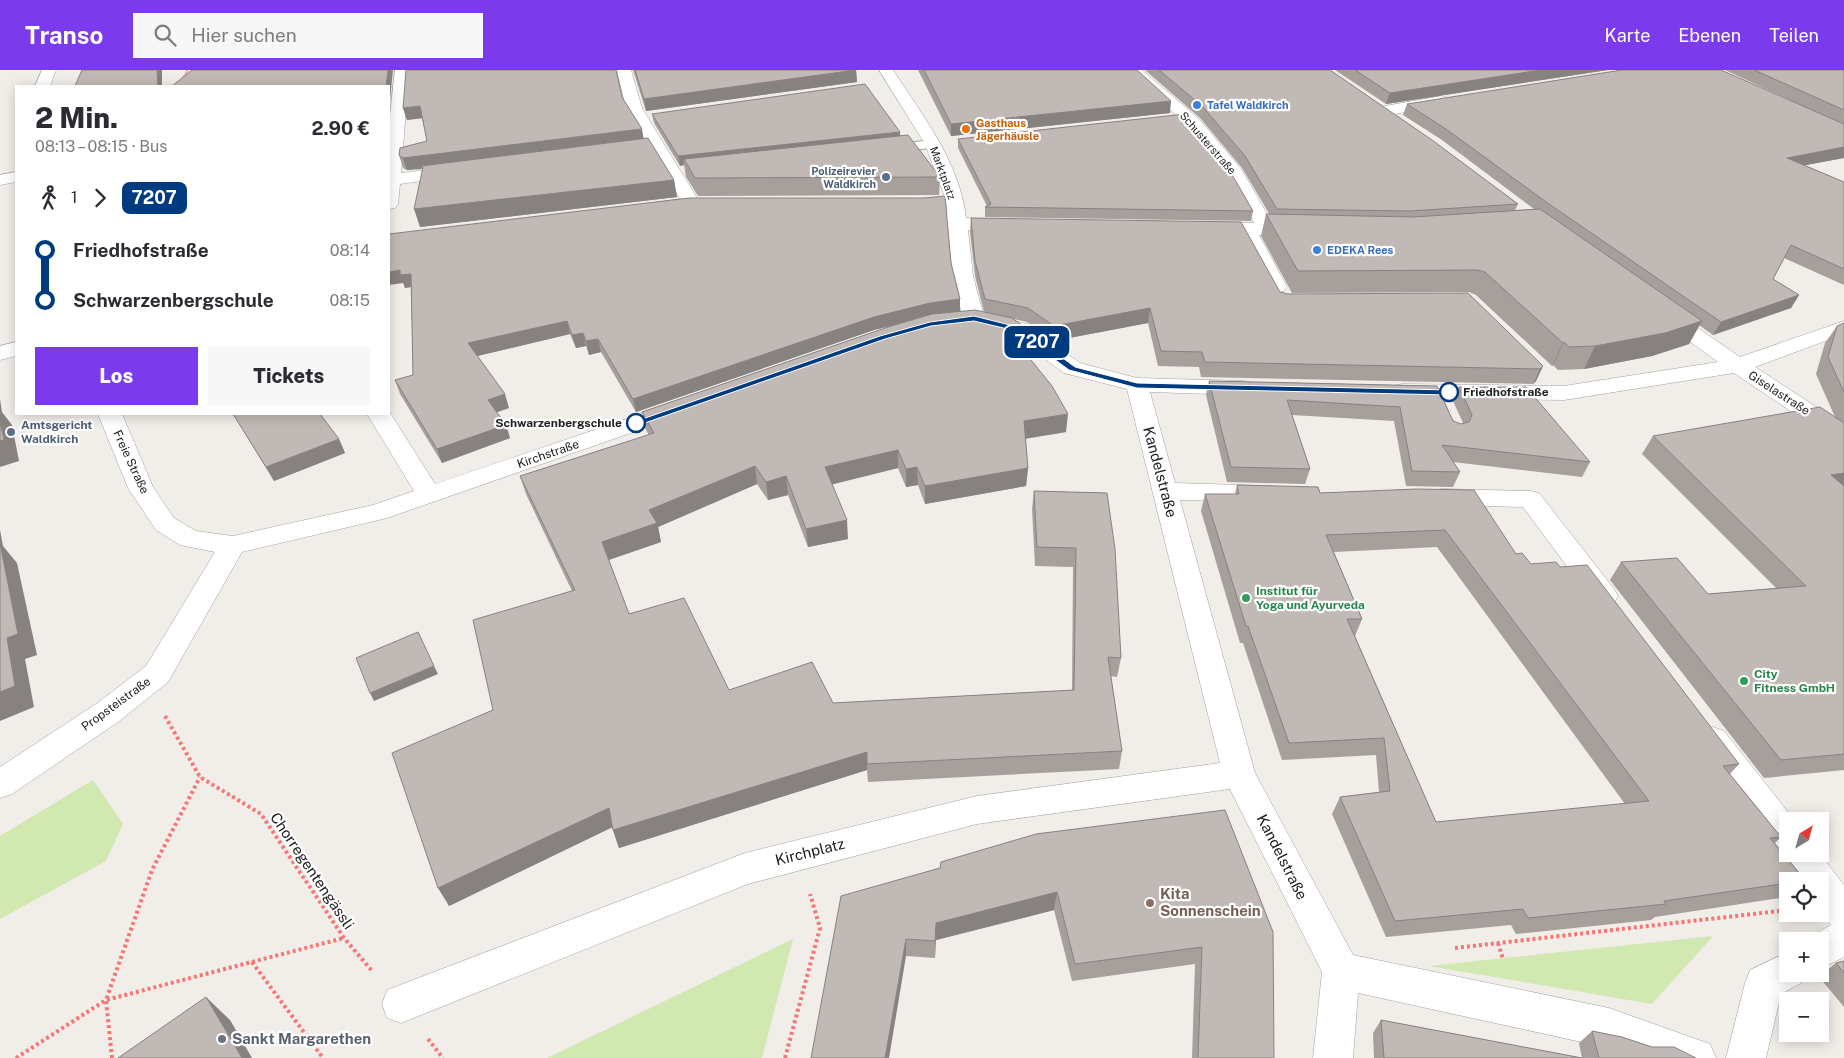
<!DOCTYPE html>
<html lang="de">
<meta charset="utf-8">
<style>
:root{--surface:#fff;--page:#f7f7f7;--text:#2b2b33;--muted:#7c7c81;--accent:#7c3aed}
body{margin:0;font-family:"Public Sans",sans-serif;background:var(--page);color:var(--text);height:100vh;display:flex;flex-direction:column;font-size:19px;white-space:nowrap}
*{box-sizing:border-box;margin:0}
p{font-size:16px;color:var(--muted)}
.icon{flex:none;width:28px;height:28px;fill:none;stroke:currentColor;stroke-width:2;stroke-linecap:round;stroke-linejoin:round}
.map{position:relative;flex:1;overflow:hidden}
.side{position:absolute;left:15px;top:15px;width:375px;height:330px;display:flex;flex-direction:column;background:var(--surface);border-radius:0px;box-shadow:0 2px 12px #0003}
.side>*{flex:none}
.badge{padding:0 10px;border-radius:8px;font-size:18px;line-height:32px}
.needle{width:32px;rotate:37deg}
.controls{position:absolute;left:1779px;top:742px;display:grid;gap:10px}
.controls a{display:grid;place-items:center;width:50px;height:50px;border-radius:0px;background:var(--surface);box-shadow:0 2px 12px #0003;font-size:25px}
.map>.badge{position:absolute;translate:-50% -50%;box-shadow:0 0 0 2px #fff}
.legs{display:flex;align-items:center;gap:8px;height:55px;padding:0 20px;font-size:16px}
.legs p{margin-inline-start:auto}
.headline{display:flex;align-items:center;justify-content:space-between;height:85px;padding:0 20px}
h1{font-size:28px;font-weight:800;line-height:38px}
.cta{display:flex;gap:10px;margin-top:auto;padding:10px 20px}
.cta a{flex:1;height:58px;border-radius:0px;background:var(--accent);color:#fff;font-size:20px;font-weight:800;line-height:58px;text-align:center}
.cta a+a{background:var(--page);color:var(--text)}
ul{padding:0 20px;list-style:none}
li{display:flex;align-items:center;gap:18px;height:50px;font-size:19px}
li i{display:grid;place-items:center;width:8px;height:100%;margin:0 6px;background:currentColor}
li i::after{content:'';width:12px;height:12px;margin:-6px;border:4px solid;border-radius:50%;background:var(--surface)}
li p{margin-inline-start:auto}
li:first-child i{background:linear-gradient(#0000 50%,currentColor 0)}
li:last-child i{background:linear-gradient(currentColor 50%,#0000 0)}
header{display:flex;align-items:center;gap:30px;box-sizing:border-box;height:70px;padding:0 25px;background:var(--accent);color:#fff}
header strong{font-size:24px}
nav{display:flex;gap:28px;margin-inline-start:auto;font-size:18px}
.search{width:350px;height:45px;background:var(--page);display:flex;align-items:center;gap:12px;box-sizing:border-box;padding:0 18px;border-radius:0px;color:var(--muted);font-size:19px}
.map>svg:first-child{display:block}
.grass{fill:#d1e8b1}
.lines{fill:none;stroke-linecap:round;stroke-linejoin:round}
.lane-casing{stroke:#a2a2a2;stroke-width:2}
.street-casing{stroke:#a2a2a2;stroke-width:1}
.path-far1{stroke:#f47776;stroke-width:2;stroke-dasharray:1 1;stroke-linecap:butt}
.path{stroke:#f47776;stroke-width:4;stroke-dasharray:3 3;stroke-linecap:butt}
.lane{fill:#fff;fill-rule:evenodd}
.street{fill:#fff;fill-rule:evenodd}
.wall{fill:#a69f9c;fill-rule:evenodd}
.shaded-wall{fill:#87827f}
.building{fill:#c1b9b5;stroke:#87827f;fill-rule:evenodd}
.line-1{fill:#003b80;stroke:#fff}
.shop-dot{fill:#3f7fe0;stroke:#fff;stroke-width:2}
.food-dot{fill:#e8710a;stroke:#fff;stroke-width:2}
.service-dot{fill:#5c6f8a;stroke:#fff;stroke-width:2}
.stop-1-dot{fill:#fff;stroke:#003b80;stroke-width:2.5}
.leisure-dot{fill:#2e9e5b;stroke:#fff;stroke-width:2}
.education-dot{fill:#8d6e63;stroke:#fff;stroke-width:2}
.worship-dot{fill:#6b7280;stroke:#fff;stroke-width:2}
.labels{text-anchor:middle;stroke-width:4.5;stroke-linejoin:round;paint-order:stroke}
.far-shop-label{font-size:11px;font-weight:bold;fill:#366cbe;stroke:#fff;text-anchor:start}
.far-food-label{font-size:11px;font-weight:bold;fill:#c56008;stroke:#fff;text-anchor:start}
.far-street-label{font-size:11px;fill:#212121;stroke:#fff}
.far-service-label{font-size:11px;font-weight:bold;fill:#4e5e75;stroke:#fff;text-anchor:end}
.stop-label{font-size:12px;font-weight:bold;fill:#212121;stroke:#fff;text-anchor:start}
.street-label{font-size:12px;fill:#212121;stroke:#fff}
.service-label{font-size:12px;font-weight:bold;fill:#4e5e75;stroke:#fff;text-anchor:start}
.leisure-label{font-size:12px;font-weight:bold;fill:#27864d;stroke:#fff;text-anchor:start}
.near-street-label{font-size:15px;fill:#212121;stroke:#fff}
.near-education-label{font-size:15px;font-weight:bold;fill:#785e54;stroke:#fff;text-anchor:start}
.near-worship-label{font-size:15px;font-weight:bold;fill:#5b616d;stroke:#fff;text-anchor:start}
</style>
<header>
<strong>Transo</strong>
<div class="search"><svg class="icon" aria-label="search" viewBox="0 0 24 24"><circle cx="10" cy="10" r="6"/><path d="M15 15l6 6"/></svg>Hier suchen</div>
<nav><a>Karte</a><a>Ebenen</a><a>Teilen</a></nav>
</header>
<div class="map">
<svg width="1844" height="988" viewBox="0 0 1844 988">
<rect width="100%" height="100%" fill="#f1ede8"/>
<g class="grass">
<path d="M93 710 123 754 106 791 0 849V766Z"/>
<path d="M1713 866 1652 934 1429 896Z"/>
<path d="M793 869 762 988H547Z"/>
</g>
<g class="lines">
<defs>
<path id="lane" d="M933 70 939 74 938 77 889 83 883 79 889 75Z"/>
<g id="street">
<path d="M42 0H56L50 16H35Z"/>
<path d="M395 0H409L401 103 459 96 465 97 468 101 465 105 459 106 400 114 398 134 395 138 389 139V54Z"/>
<path d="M617 0H631L642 38 700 133 697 137 658 142 652 141 649 137 652 133 680 129 626 38Z"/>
<path d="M879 0H893C923 46 960 93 966 148L1014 150 1016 154 1014 158 968 160 973 206 984 247 991 246 1027 254 1080 293 1137 308 1244 311 1252 313 1255 318 1252 323 1244 325 1150 322 1175 413 1272 416 1281 418 1285 424 1281 430 1272 432 1180 430 1255 703 1353 885 1609 938 1710 974 1716 988H1638L1609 978 1358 923 1353 988H1313L1322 902 1230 719 977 754 748 814 401 953 387 948 382 934 387 920 745 783 977 726 1220 693 1127 319 1064 303 1011 264 983 257 981 253 974 255 967 253 963 249 953 206 947 154 946 130 925 74Z"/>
<path d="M1126 0H1142L1199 49 1241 99 1273 154 1306 156 1308 160 1306 164 1299 166 1259 165 1287 217 1284 221 1277 223 1270 221 1239 164 1200 162 1198 158 1200 154 1207 152 1254 153 1227 105 1187 55Z"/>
<path d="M1442 26 1447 28 1450 31 1447 34 1385 46 1379 44 1377 41 1379 38 1385 36Z"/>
<path d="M16 102V112L0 115V105Z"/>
<path d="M1663 237 1670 239 1740 287 1844 251V264L1755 297 1844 355V373L1835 371 1734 303 1564 330 1402 328 1394 326 1390 321 1394 316 1402 314 1564 316 1718 292 1656 247 1653 243 1656 239Z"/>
<path d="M16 272V286L0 290V276Z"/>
<path d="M680 331 688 333 692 338 688 343 387 448 242 482 168 612 118 652 12 724 0 728V697L96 634 146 596 215 482 180 475 156 460 128 418 98 344H122L153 417 174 448 196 461 233 466 373 435 414 421 367 344H389V341L435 414Z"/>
<path d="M1442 419 1530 421 1539 423 1614 519 1618 526 1614 533 1604 536 1594 533 1523 437 1442 435 1433 433 1429 427 1433 421Z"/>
<path d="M1713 657 1724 661 1795 751H1788V784H1820L1844 815V887L1820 899V871H1805L1807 868 1831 855 1820 840V811H1799L1787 795 1781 784 1783 781 1776 779 1702 679 1697 670 1702 661Z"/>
<path d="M1788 882V904H1805L1801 913 1781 924 1766 988H1726L1745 913 1750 900Z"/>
</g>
</defs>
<use href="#lane" class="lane-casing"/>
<use href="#street" class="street-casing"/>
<g class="path-far1">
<path d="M183 8 188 0"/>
<path d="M167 16 176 15"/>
</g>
<g class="path">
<path d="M165 646 200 707 261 744 344 868 373 902"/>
<path d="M1498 873 1503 889"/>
<path d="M1455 878 1788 840"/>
<path d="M252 892 323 988"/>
<path d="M428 969 443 988"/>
<path d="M16 988 106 930 344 868"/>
<path d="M112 988 106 930 152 800 200 707"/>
<path d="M785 988 820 858 810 824"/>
</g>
<use href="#lane" class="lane"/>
<use href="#street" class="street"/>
</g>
<g class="wall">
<path d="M633 0H856L857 12 646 41Z"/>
<path d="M918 0H1137L1170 43 951 66Z"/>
<path d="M1145 0H1330L1518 134 1515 140 1534 139 1442 70 1403 45 1407 34 1807 38 1725 0H1844V88L1804 95 1844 112V215L1784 188 1773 209 1799 225 1791 238 1713 265 1699 255 1689 274 1652 286 1584 299 1558 300 1553 295 1552 296 1476 225 1469 222 1292 223 1261 166 1266 144 1270 145 1242 98 1200 48Z"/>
<path d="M1335 0H1608L1386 34Z"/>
<path d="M622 27 643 69 674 110 677 127 420 157 423 100 422 98 407 100 403 98 399 85 427 71 422 48 407 50 403 38Z"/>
<path d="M652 44 901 66 940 107 939 125 698 126 686 107 684 95 680 96 654 53Z"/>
<path d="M958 69 1253 141 1251 151 985 147V137L987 136 958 78Z"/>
<path d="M971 148 1280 222 1543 296 1536 311 1533 314 1201 307 1199 297 1158 296 1148 253 1053 271 1027 252 1014 249 1026 258 1025 271 1030 276 1029 288 1066 362 1025 369 1028 398 1026 416 925 434 918 415 906 417 898 398 832 414 848 469 808 477 788 425 768 430 757 414 658 457 661 472 609 490 629 544 729 620 833 633 1072 620 1073 497 1035 496 1032 439 1034 421 1107 423 1121 588 1117 607 1111 606 1122 681 1119 699 868 712 867 700 619 778 612 757 449 836 493 640 572 521 526 424 520 406 649 365 646 360 642 342 899 254 874 260 636 342 601 282 589 285 586 276 576 278 570 264 477 286 509 338 496 342 506 355 510 368 442 393 400 324 395 310 413 305 411 217 405 218 389 164 951 193 960 229V241L984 242 975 206 970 162Z"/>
<path d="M1844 253V700L1764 708 1610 510 1621 492 1708 524 1776 518 1642 384 1653 366 1835 347 1816 304 1825 273 1837 256Z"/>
<path d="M1209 311 1437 316 1453 351 1461 354 1463 353 1453 331 1459 317 1590 392 1582 407 1453 392 1460 402 1453 417 1406 416 1394 351 1292 345 1310 399 1305 414 1227 412 1206 325Z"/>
<path d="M233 344 339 369 345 383 274 411Z"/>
<path d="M1237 415 1320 423 1416 419 1516 484 1531 494 1739 694 1730 704 1781 767 1775 773 1805 810 1804 811H1788L1787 827 1655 847 1651 850 1516 864 1511 855 1386 867 1332 744 1340 727 1379 722 1376 685 1282 690 1243 573H1240L1201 441 1205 424H1235ZM1437 477 1625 734 1436 752 1355 566 1362 549 1334 482Z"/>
<path d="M1225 740 1274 988H1192L1195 894 1072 911 1054 840 936 870 935 888 906 886 841 826Z"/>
<path d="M1844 891V937L1819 907 1836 893Z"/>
<path d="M1381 950 1582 988H1374L1373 963Z"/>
<path d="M1592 961 1652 977 1696 988H1582L1579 973Z"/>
</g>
<g class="shaded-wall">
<path d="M157 0H162V16H158Z"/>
<path d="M388 0H393L389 39V16H386Z"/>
<path d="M856 0 857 12 646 41 644 29Z"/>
<path d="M1541 0H1608L1386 34 1390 23Z"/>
<path d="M1171 31 1170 43 951 66V54Z"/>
<path d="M420 36 424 48 407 50 403 38Z"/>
<path d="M642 59 644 71 423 97 421 96 422 99 407 100 403 88Z"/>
<path d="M900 62 901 72 684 89V95L680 96 678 86Z"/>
<path d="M1844 77V88L1780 100 1787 88Z"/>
<path d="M674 110 677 127 420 157 414 139Z"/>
<path d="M400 200 411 204 416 216 405 218 403 213 389 215V202Z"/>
<path d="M1799 225 1791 238 1713 265 1721 252Z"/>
<path d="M960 229V242L930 246 874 260 636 342 633 329 874 247 930 233Z"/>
<path d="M1150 238 1148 253 1053 271 1054 256Z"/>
<path d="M567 251 570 264 473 287 468 273Z"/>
<path d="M1702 251 1689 274 1652 286 1584 299 1595 276Z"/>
<path d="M1026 258 1024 276 1013 260Z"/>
<path d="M583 263 586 276 576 278 572 265Z"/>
<path d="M598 269 601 282 589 285 586 271Z"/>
<path d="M1564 272 1553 295 1552 296 1563 273Z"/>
<path d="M1030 276 1028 294 1022 279Z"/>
<path d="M1543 296 1536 311 1533 314 1540 299Z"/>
<path d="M505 324 509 338 492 344 488 330Z"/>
<path d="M0 329 2 342 12 355 19 391 0 397Z"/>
<path d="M1068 344 1066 362 1022 369 1024 351Z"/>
<path d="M506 355 510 368 442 393 437 379Z"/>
<path d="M339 369 345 383 274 411 266 397Z"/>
<path d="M898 380V398L826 416 825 397Z"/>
<path d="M755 396 757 414 658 457 661 472 608 490 602 472 649 440Z"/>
<path d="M917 397 918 415 906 417V399Z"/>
<path d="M1028 398 1026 416 925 434V416Z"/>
<path d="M1844 403V418L1831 405Z"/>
<path d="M786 406 788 425 768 430 766 412Z"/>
<path d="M847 450 848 469 808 477 806 459Z"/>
<path d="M0 460 3 476 17 493 37 585 25 589 34 637 0 651V622L7 568 0 488Z"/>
<path d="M434 596 438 604 374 631 370 623Z"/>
<path d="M867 682V700L619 778 613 760Z"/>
<path d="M609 738 615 756 449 836 438 818Z"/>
<path d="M1057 822 1054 840 936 870 935 888 936 853Z"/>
<path d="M906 869V886L889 988H885Z"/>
<path d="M206 927 230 950 252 988H242Z"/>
</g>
<g class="building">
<path d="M82 0H157L158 16H75Z"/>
<path d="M192 0H388L386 16H172Z"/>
<path d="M406 0H616L622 27 642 59 403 88 399 85 400 78 427 71 420 36 403 38Z"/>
<path d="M635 0H856L644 29Z"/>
<path d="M924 0H1137L1171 31 951 54Z"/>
<path d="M1159 0H1330L1432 70 1518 134 1410 141 1277 139 1245 86 1202 36Z"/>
<path d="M1355 0H1541L1390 23Z"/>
<path d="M1622 0H1721L1844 54V77L1787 88 1844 112V199L1791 175 1773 209 1799 225 1721 252 1549 134 1446 59 1407 34Z"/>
<path d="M1754 0H1844V40Z"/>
<path d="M865 14 900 62 678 86 652 44Z"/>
<path d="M1185 44 1227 96 1253 141 985 137 991 134 958 69Z"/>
<path d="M908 65 940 107 695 108 684 89Z"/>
<path d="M648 68 674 110 414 139 423 97 421 96Z"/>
<path d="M945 126 951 193 960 229 930 233 874 247 633 329 598 269 586 271 583 263 572 265 567 251 468 273 505 324 488 330 506 355 437 379 395 310 413 305 411 204 400 205V200L389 202V164L689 128H924Z"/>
<path d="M1540 139 1702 251 1665 263 1595 276 1569 277 1564 272 1563 273 1485 202 1477 200 1298 201 1266 144 1413 147Z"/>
<path d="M971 148 1241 152 1280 222 1288 224 1468 223 1543 296 1540 299 1205 292 1202 282 1161 281 1150 238 1054 256 1028 238 985 229 975 191Z"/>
<path d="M975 240 1012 248 1026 258 1013 260 1030 276 1022 279 1052 316 1068 344 1024 351 1028 398 925 416 917 397 906 399 898 380 825 397 847 450 806 459 786 406 766 412 755 396 649 440 657 453 602 472 629 544 684 528 729 620 812 592 833 633 1074 620 1076 478 1037 477 1034 421 1107 423 1115 479 1121 588 1108 587 1122 681 867 694V682L613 760 609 738 438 818 392 683 493 640 473 550 575 520 520 406 654 363 642 342 891 256 932 244Z"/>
<path d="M1844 253V322L1828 287 1837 256Z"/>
<path d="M1209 311 1437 316 1453 351 1461 354 1469 352 1472 345 1459 317H1526L1590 392 1442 375 1460 402 1412 401 1400 337 1287 330 1310 399 1231 397Z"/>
<path d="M1820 337 1844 353V403L1831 405 1844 416V684L1781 690 1621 492 1677 488 1708 524 1806 516 1653 366Z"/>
<path d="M233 344H320L339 369 266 397Z"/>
<path d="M0 352 4 370 0 371Z"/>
<path d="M1237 415 1318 417 1320 423 1416 419 1474 420 1516 484 1522 483 1531 494 1556 492 1560 497 1587 495 1739 694 1723 696 1781 767 1770 768 1805 810 1798 811H1788V813L1664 831 1666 834 1528 848 1523 839 1395 851 1340 727 1390 721 1384 668 1289 673 1248 556H1246L1205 424H1239ZM1445 460 1649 731 1436 752 1347 549H1362L1326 465Z"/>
<path d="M0 473 18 564 7 568 15 616 0 622Z"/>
<path d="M418 562 434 596 370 623 356 588Z"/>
<path d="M1225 740 1273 862 1274 988H1198L1202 877 1075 894 1057 822 936 853 935 871 906 869 885 988H811L841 826 940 798 941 792 1036 764Z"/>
<path d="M1844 891V903L1836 893Z"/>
<path d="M206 927 242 988H118Z"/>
<path d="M1381 950 1582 988H1384Z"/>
<path d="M1592 961 1622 967 1652 977H1674L1696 988H1599Z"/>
</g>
<path class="line-1" d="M974 246 1022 258 1075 297 1137 313 1449 320 1453 322 1449 325 1137 318 1069 300 1016 261 974 251 931 256 885 269 639 355 631 353 880 266 930 252Z"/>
<g class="shop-dot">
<circle cx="1197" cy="35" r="5"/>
<circle cx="1317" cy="180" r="5"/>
</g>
<circle class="food-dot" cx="966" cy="59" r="5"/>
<g class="service-dot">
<circle cx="886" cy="107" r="5"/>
<circle cx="11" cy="362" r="5"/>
</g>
<g class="stop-1-dot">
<circle cx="1449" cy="322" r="9"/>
<circle cx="636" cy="353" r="9"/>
</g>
<g class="leisure-dot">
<circle cx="1246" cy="528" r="5"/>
<circle cx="1744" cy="611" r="5"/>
</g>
<circle class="education-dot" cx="1150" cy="833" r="5"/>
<circle class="worship-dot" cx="222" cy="969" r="5"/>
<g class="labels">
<g class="far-shop-label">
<text x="1207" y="39">Tafel Waldkirch</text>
<text x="1327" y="184">EDEKA Rees</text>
</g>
<g class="far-food-label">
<text x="976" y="57">Gasthaus<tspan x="976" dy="13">Jägerhäusle</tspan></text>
</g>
<g class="far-street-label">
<text transform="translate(1208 73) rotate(49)" y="4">Schusterstraße</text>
<text transform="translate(943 103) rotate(70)" y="4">Marktplatz</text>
</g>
<g class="far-service-label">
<text x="876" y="105">Polizeirevier<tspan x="876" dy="13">Waldkirch</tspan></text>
</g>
<g class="stop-label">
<text x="1463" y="326">Friedhofstraße</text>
<text x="622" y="357" text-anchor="end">Schwarzenbergschule</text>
</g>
<g class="street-label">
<text transform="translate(1779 323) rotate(33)" y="4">Giselastraße</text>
<text transform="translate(548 384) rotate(-19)" y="4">Kirchstraße</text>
<text transform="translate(131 392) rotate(65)" y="4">Freie Straße</text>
<text transform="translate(116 634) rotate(-36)" y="4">Propsteistraße</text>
</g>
<g class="service-label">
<text x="21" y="359">Amtsgericht<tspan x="21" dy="14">Waldkirch</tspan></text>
</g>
<g class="leisure-label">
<text x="1256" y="525">Institut für<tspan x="1256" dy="14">Yoga und Ayurveda</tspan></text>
<text x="1754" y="608">City<tspan x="1754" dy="14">Fitness GmbH</tspan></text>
</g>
<g class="near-street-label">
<text transform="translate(1160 402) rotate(75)" y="5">Kandelstraße</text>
<text transform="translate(810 782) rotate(-14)" y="5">Kirchplatz</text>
<text transform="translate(1282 787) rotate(63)" y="5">Kandelstraße</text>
<text transform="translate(312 801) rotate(56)" y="5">Chorregentengässli</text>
</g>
<g class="near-education-label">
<text x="1160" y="829">Kita<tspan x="1160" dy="17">Sonnenschein</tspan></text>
</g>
<g class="near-worship-label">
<text x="232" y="974">Sankt Margarethen</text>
</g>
</g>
</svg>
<div class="controls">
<a><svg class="needle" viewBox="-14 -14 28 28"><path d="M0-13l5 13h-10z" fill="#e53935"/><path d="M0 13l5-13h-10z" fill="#7c7c81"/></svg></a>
<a><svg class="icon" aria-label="locate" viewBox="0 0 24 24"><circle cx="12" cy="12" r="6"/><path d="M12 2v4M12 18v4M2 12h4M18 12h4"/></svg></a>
<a>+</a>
<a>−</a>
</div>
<b class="badge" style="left:1037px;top:272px;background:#003b80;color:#fff">7207</b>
<section class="side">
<div class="headline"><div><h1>2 Min.</h1><p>08:13 – 08:15 · Bus</p></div><b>2.90 €</b></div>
<div class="legs"><svg class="icon" aria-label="walk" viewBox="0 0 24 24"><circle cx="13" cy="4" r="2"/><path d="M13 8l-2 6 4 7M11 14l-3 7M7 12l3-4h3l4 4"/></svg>1<svg class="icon" aria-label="forward" viewBox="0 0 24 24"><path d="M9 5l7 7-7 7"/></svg><b class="badge" style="background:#003b80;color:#fff">7207</b></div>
<ul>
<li><i style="color:#003b80"></i><b>Friedhofstraße</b><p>08:14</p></li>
<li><i style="color:#003b80"></i><b>Schwarzenbergschule</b><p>08:15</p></li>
</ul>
<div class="cta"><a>Los</a><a>Tickets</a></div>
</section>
</div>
